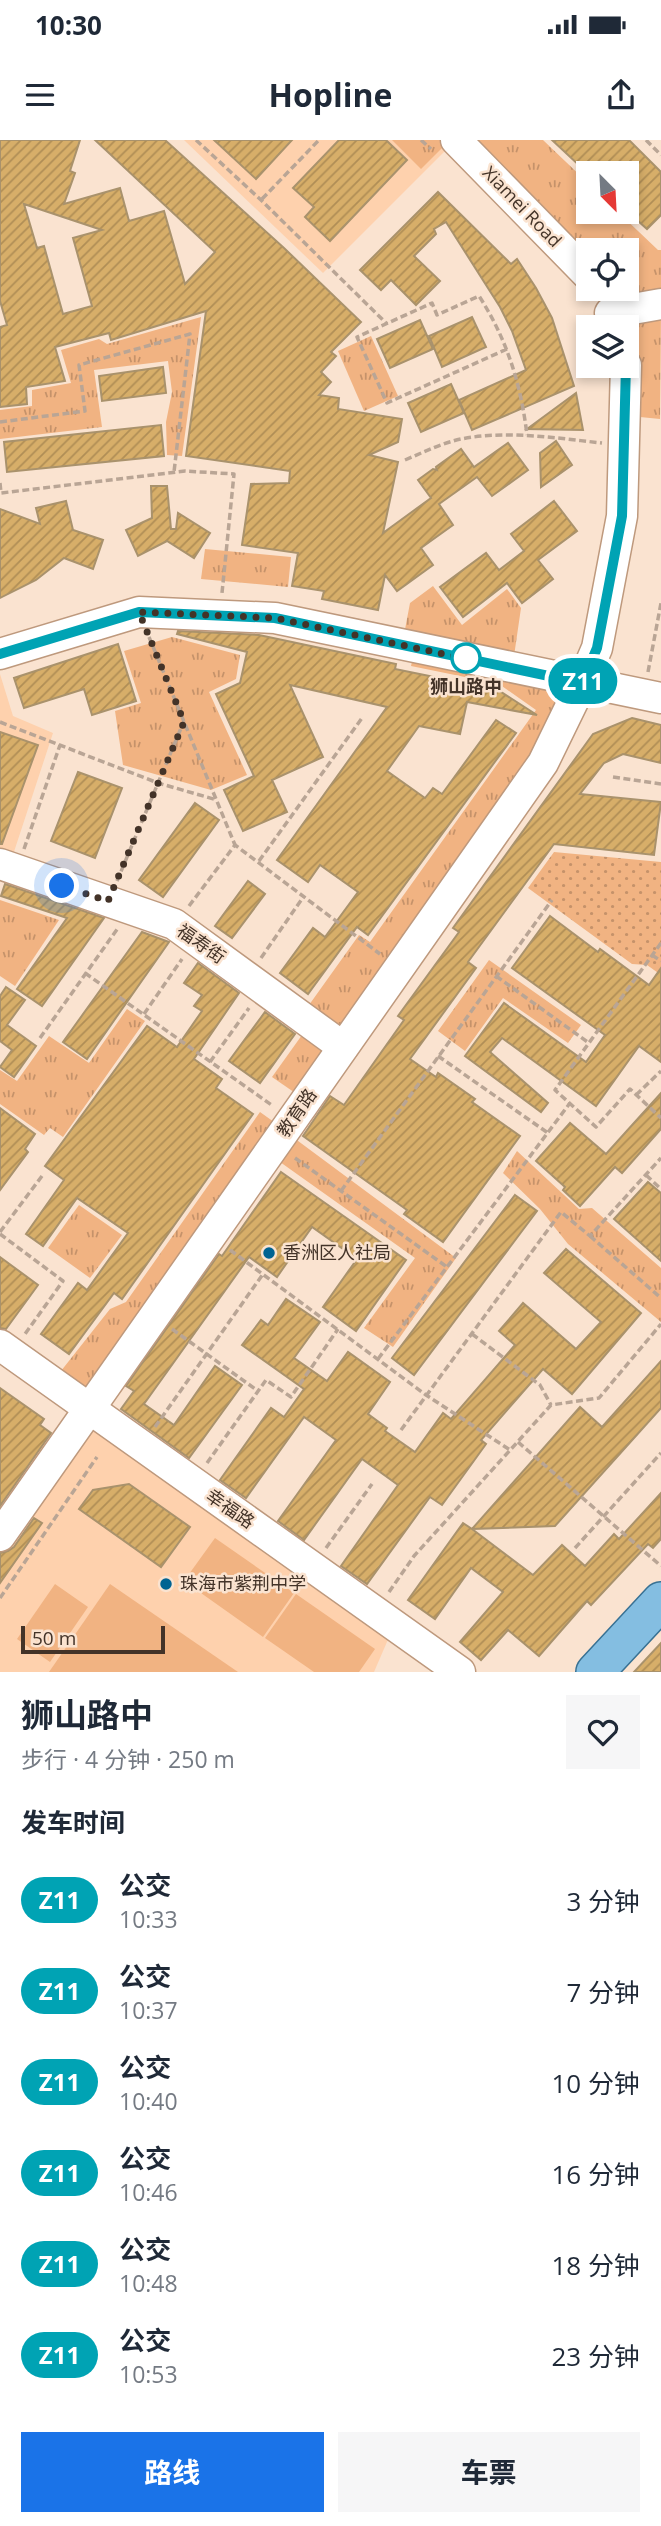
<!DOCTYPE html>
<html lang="zh">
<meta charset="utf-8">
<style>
:root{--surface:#fff;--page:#f6f6f7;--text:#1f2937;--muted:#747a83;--accent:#1a73e8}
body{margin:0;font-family:"Open Sans","Noto Sans SC",sans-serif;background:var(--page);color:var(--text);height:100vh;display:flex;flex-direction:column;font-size:26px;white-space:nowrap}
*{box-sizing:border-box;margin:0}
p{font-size:23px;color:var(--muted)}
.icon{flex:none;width:38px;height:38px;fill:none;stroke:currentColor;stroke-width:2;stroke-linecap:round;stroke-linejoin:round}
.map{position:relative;height:1532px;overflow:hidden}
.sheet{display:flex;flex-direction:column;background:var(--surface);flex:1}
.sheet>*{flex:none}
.badge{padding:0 14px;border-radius:23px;font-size:24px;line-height:46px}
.needle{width:46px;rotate:156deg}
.tools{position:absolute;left:576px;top:21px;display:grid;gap:14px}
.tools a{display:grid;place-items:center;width:63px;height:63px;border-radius:0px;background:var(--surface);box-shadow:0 4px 10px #0003;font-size:35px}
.scale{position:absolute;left:21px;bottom:18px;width:144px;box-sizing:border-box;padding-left:7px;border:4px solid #433328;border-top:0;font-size:19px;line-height:24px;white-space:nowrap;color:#433328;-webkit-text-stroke:5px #fae3d0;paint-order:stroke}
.you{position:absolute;width:35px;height:35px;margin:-18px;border:5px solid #fff;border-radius:50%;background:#1a73e8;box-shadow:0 0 0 10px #1a73e833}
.map>.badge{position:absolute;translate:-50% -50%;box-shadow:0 0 0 4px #fff}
h2{padding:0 21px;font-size:26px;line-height:63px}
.round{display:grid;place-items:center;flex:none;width:74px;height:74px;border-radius:0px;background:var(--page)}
.overview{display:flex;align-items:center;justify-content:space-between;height:119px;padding:0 21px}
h1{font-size:33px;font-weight:700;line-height:52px}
.primary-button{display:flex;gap:14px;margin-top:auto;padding:14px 21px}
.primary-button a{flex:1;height:80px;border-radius:0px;background:var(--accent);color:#fff;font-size:28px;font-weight:700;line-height:80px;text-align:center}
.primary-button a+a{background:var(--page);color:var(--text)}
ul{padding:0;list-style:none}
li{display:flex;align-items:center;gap:21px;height:91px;padding:0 21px}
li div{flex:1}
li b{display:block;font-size:26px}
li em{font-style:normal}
li .badge{min-width:77px;font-weight:700;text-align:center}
.status{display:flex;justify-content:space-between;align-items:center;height:49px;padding:0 35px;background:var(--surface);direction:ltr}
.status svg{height:19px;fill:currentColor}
header{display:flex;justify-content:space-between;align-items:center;height:91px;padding:0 21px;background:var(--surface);font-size:32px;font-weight:700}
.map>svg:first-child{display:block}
.built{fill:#fed1ad}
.grass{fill:url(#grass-tufts)}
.park{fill:url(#park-dots)}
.pitch{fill:#f1b382}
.building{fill:url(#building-hatch);stroke:#a9926c;stroke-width:2;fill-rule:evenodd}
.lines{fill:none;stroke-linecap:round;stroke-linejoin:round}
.minor-casing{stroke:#be997d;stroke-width:33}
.major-casing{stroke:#387193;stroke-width:40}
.path{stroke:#b9a595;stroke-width:3.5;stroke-dasharray:7 3.5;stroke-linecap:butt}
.minor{stroke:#fff;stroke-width:30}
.major{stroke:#84bee1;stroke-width:37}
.line-casing{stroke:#fff;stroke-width:16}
.line{stroke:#00a3b4;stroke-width:10}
.walk{stroke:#433328;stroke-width:7;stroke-dasharray:0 12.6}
.stop-dot{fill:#fff;stroke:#00a3b4;stroke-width:3.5}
.poi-dot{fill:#006392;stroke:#fae3d0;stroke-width:2.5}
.labels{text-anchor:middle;stroke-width:5;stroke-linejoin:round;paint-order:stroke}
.street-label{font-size:18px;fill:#433328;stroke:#fae3d0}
.stop-label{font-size:18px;font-weight:bold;fill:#433328;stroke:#fae3d0}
.poi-label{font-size:18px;fill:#433328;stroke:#fae3d0;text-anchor:start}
</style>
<div class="status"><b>10:30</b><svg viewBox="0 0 49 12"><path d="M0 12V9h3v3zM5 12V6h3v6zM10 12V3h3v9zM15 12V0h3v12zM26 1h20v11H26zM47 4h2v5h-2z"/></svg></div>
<header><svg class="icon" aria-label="menu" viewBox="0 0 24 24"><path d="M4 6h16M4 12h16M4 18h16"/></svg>Hopline<svg class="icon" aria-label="share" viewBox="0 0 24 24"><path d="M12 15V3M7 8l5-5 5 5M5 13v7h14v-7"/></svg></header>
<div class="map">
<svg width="661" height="1532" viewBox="0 0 661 1532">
<defs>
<pattern id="grass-tufts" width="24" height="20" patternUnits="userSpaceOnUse" patternTransform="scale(1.75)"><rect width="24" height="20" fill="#f1b382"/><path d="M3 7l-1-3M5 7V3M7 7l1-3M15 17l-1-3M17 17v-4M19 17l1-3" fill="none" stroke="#c5926a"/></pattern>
<pattern id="park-dots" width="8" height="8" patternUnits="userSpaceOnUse" patternTransform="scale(1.75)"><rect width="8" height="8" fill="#f1b382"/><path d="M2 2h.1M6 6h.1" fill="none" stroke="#c5926a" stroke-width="1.8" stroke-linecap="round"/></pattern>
<pattern id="building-hatch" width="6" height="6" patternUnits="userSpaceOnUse" patternTransform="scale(1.75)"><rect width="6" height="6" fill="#d7ae69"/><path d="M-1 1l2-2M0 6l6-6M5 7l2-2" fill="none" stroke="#b08e56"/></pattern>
</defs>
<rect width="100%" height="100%" fill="#fae3d0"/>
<g class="built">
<path d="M184 0H454L455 1 323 133Z"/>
<path d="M0 534 13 576 53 593 9 727 0 723Z"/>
<path d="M89 1271 393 1488 374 1532H0V1400Z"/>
</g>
<g class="grass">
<path d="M392 0H450L421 29Z"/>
<path d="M461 0H543L588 43V72H618L658 110H661V159L612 167 602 149H626V110H588V128Z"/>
<path d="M661 170 660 279 630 276 633 228 627 209 626 187H619L616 177Z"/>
<path d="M201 177 182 316 167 315 166 282 172 252 168 221 94 230 102 287 0 299V270L32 266V250L71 243 61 210 99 199 107 204Z"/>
<path d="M371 196 398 256 364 271 338 211Z"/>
<path d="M205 409 291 417 288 447 201 439Z"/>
<path d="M433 446 462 485 507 449 521 468 513 523 403 500 410 463Z"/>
<path d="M172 497 240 515 236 539 209 552 247 635 211 650 123 625 115 571 141 563 124 511Z"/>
<path d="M414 513 576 546 342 900 304 872 359 795 370 802 536 570 499 544 411 526Z"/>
<path d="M0 760 59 780 15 846 0 836Z"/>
<path d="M489 820 581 885 568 903 503 858 465 911 438 891Z"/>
<path d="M127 869 145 881 63 997 50 988 44 995 0 964V930L17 941 49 896 89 923Z"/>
<path d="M307 888 336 908 301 957 272 937Z"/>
<path d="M260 972 281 987 88 1259 57 1236 110 1169 126 1162Z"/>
<path d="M290 995 456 1118 393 1207 364 1188 415 1118 273 1017Z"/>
<path d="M517 1011 579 1069 592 1068 661 1128V1182L568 1104 540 1069 503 1033Z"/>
<path d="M79 1065 122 1095 90 1138 48 1108Z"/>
</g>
<path class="park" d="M554 712 661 722V835L647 825 632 824 528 748Z"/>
<g class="pitch">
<path d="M215 1398 294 1453 263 1497 184 1441Z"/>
<path d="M55 1444 88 1467 50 1522 17 1499Z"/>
<path d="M110 1444 238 1532H49Z"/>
<path d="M296 1454 375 1509 359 1532H314L265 1498Z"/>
</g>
<g class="building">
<path d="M0 0H80L70 31 75 33 64 64 120 48 129 81 164 71 185 144 215 112 95 0H165L284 108 361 182 331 212 336 216 321 232 331 242 319 255 339 258 338 269 402 279 398 302 369 315 398 322 383 393 431 358 418 340 433 329 437 330 436 327 461 309 474 327 508 303 528 330 492 356 477 337 439 364 453 385 421 408 433 425 397 451 385 435 378 470 322 459 324 451 292 446 298 413 242 405 251 344 289 343 290 331 186 316 206 171 111 200 109 193 55 207 65 241 26 247 27 264 0 267V187L7 185 0 161ZM24 64 102 90 73 98 92 166 63 174 44 106 37 108Z"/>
<path d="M214 0H292L256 39Z"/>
<path d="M339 0H386L407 20 330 101 305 77 314 67 293 48Z"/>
<path d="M552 0H629L661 32V75L647 89 626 70V33H595L587 26 583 29Z"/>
<path d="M438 52 511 124 517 119 536 148 552 178 574 246 472 290 459 260 526 230 512 191 500 167 446 82 434 89 436 94 414 116 440 141 416 165 391 140 381 150 360 130Z"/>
<path d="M472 177 486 207 442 227 429 196Z"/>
<path d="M420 180 433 209 390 228 377 199Z"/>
<path d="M163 227 166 253 102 261 99 236Z"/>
<path d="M451 244 464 273 421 292 408 263Z"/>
<path d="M576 253 583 290 527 289Z"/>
<path d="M161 285 164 316 7 332 4 302Z"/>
<path d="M556 301 572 325 541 347 540 313Z"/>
<path d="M151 346H167L171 389H176L178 373 210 393 194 418 167 401 138 416 126 390 152 378Z"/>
<path d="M66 361 73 390 103 400 93 429 64 418 36 440 0 458V369L40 384 36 368Z"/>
<path d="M554 361 577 391 538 420 553 439 522 463 507 443 463 477 440 447 486 413 499 430 524 411 511 394Z"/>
<path d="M178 491 259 495 396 524 395 529 498 550 537 575 467 562 460 594 419 586 387 631 425 658 433 648 442 654 496 580 516 593 368 795 357 787 308 854 280 833 313 788 325 797 358 752 320 725 308 742 277 720 387 567 290 545 323 617 272 640 287 672 243 691 224 650 254 636 216 554 240 543 247 512 177 494Z"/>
<path d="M118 504 136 561 92 575 84 549 24 568 14 538Z"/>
<path d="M632 578 661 585V623L623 614 604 623 580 654 661 662 654 715 554 704 468 822 476 828 410 919 436 937 438 933 475 959 472 962 520 996 443 1102 404 1074 407 1070 303 996 330 956 344 965 404 880 398 876 459 792 453 788 593 594Z"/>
<path d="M0 592 38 605 2 704H0Z"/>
<path d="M78 632 122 648 95 718 51 701Z"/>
<path d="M195 663 219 680 163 757 139 740Z"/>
<path d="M248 741 265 754 232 798 215 786Z"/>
<path d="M5 744 104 778 42 866 17 849 67 778 1 756Z"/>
<path d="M550 776 598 812 600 809 649 845 661 828V922L639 906 596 966 502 898 490 912 548 963 541 972 465 916 504 863 586 922 605 895 512 828Z"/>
<path d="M142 792 169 802 87 919 63 902Z"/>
<path d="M198 823 239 853 194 919 222 939 216 948 253 974 122 1159 114 1153 69 1214 41 1194 78 1143 87 1150 128 1093 77 1058 43 1106 26 1094 64 1040 45 1026 147 886 177 907 202 871 194 866 202 855 184 843Z"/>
<path d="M6 847 25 860 7 885 36 906 14 937 0 927 12 910 0 901V856Z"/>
<path d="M265 872 295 894 260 943 229 921Z"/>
<path d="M661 953V989L622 1033 615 1027 580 1066 563 1050 565 1047 536 1021 570 983 606 1014Z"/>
<path d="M0 968 35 994 25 1009 28 1012 0 1050Z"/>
<path d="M281 1032 406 1120 356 1191 323 1167 357 1119 312 1087 277 1137 249 1117 144 1264 174 1285 215 1226 242 1245 189 1318 121 1269 134 1251 126 1246 219 1114 222 1116Z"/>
<path d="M648 1042 661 1053V1121L614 1079Z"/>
<path d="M515 1055 537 1071 414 1235 392 1218Z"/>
<path d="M566 1109 641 1173 572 1254 543 1229 481 1300 486 1304 442 1365 430 1357 367 1444 341 1426 398 1345 362 1319 304 1400 278 1381 336 1300 304 1277 246 1358 220 1340 271 1268 284 1277 304 1249 242 1205 261 1180 268 1185 286 1159 320 1182 294 1218 327 1241 348 1212 390 1242 368 1274 387 1288 385 1291 415 1312 443 1273 451 1279 515 1205 499 1191 523 1163 576 1209 601 1182 544 1133Z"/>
<path d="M0 1117 38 1145 6 1189 0 1188Z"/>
<path d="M661 1221V1268L555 1386 472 1389 533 1435 562 1405 585 1426 614 1394 619 1399 661 1353V1399L653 1408 648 1404 591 1465 587 1461 539 1516 508 1490 481 1520 460 1502 503 1452 471 1428 435 1479 408 1460 463 1383 472 1389 580 1267 602 1287Z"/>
<path d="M0 1248 44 1279 40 1285 51 1293 0 1366Z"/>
<path d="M129 1344 190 1387 161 1427 79 1369 93 1350Z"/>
<path d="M34 1378 42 1383 0 1443V1413L8 1411 14 1407Z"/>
<path d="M661 1503V1532H634Z"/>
</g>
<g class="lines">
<defs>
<g id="minor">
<path d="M456 0 588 135"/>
<path d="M610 173 661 164"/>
<path d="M0 514 139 472 275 478 661 558"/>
<path d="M0 724 174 784 343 907"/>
<path d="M0 1205 460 1532"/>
<path d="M0 1396 543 623 582 543 597 508 622 376 626 225"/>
</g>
<path id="major" d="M595 1532 661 1461"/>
</defs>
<use href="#minor" class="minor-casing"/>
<use href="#major" class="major-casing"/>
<g class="path">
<path d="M196 0 261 60 387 184"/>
<path d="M421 0 431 9"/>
<path d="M646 0 661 15"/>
<path d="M262 59 319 0"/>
<path d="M507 209 387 263 357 197 432 163 437 175 479 156C507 199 521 245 527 295"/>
<path d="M0 282 85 271 79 225 190 194 174 332"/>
<path d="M405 320C424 312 442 303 461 299 508 290 555 298 602 303"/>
<path d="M0 343 1 353 185 331 234 334 222 453"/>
<path d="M149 497 235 705"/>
<path d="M648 532 661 463"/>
<path d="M0 582 158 643 217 660"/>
<path d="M613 637 661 644"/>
<path d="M24 709 60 605"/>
<path d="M259 721 362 578"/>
<path d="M117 741 184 581"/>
<path d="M189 766 235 705 380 814"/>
<path d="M661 803 555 950 596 987 630 949 661 978"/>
<path d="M652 815 661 821"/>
<path d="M261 818 304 756"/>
<path d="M85 833 273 966"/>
<path d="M496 836 589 903"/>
<path d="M144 874 182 819"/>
<path d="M40 898 118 788"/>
<path d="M438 916 548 993"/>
<path d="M210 922 249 868"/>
<path d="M636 955 661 931"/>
<path d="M295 1018 447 1127"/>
<path d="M646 1035 661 1049"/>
<path d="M341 1051 552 760"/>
<path d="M0 1092 42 1036"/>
<path d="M0 1094 63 1141 25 1194"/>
<path d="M590 1096 661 1158"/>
<path d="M230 1110 426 1255 510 1310"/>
<path d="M172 1189 258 1251"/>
<path d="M472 1194 540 1245 551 1265"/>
<path d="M378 1219 570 963"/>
<path d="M155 1287 263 1134"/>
<path d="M401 1290 561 1072 590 1096 661 1018"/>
<path d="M518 1302 661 1426"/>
<path d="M207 1323 266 1240 291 1257 338 1189"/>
<path d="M326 1408 372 1344"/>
<path d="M575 1408 661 1313"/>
<path d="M389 1452 414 1416 551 1265 599 1258 661 1184"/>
<path d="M0 1458 97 1317"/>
</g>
<use href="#minor" class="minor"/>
<use href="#major" class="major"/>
</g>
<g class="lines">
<defs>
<path id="line" d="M0 514 139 472 275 478 582 543 597 508 622 376 626 225"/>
</defs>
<use href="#line" class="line-casing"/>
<use href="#line" class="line"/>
<path class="walk" d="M62 746 108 761 184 582 139 472 275 478 472 520 466 518"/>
</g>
<circle class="stop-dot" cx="466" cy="518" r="14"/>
<g class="poi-dot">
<circle cx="269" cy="1113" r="7"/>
<circle cx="166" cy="1444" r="7"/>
</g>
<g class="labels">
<g class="street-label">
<text transform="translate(522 67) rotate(46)" y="6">Xiamei Road</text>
<text transform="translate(201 804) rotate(35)" y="6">福寿街</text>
<text transform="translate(297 973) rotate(-55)" y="6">教育路</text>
<text transform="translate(230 1369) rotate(35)" y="6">幸福路</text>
</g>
<g class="stop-label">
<text x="466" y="553">狮山路中</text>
</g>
<g class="poi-label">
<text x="283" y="1119">香洲区人社局</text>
<text x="180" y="1450">珠海市紫荆中学</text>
</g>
</g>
</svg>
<div class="tools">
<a><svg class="needle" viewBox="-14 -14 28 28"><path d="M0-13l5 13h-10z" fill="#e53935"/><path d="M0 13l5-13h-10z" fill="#747a83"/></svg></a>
<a><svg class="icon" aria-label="locate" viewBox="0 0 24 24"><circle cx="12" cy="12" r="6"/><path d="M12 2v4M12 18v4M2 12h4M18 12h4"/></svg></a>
<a><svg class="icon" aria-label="layers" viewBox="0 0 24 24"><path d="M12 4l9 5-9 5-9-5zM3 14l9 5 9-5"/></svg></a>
</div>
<div class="scale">50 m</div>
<div class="you" style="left:62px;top:746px"></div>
<b class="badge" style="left:583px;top:541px;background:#00a3b4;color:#fff">Z11</b>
</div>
<section class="sheet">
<div class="overview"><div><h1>狮山路中</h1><p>步行 · 4 分钟 · 250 m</p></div><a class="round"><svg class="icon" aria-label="heart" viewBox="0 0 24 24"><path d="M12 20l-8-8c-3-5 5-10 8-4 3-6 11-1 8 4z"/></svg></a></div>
<h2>发车时间</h2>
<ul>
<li><span class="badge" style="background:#00a3b4;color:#fff">Z11</span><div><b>公交</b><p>10:33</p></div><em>3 分钟</em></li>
<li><span class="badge" style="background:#00a3b4;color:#fff">Z11</span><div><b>公交</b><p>10:37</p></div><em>7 分钟</em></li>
<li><span class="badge" style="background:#00a3b4;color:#fff">Z11</span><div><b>公交</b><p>10:40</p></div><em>10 分钟</em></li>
<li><span class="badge" style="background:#00a3b4;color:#fff">Z11</span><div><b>公交</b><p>10:46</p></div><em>16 分钟</em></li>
<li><span class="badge" style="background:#00a3b4;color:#fff">Z11</span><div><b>公交</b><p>10:48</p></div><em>18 分钟</em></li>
<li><span class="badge" style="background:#00a3b4;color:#fff">Z11</span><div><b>公交</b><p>10:53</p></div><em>23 分钟</em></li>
</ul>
<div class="primary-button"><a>路线</a><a>车票</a></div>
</section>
